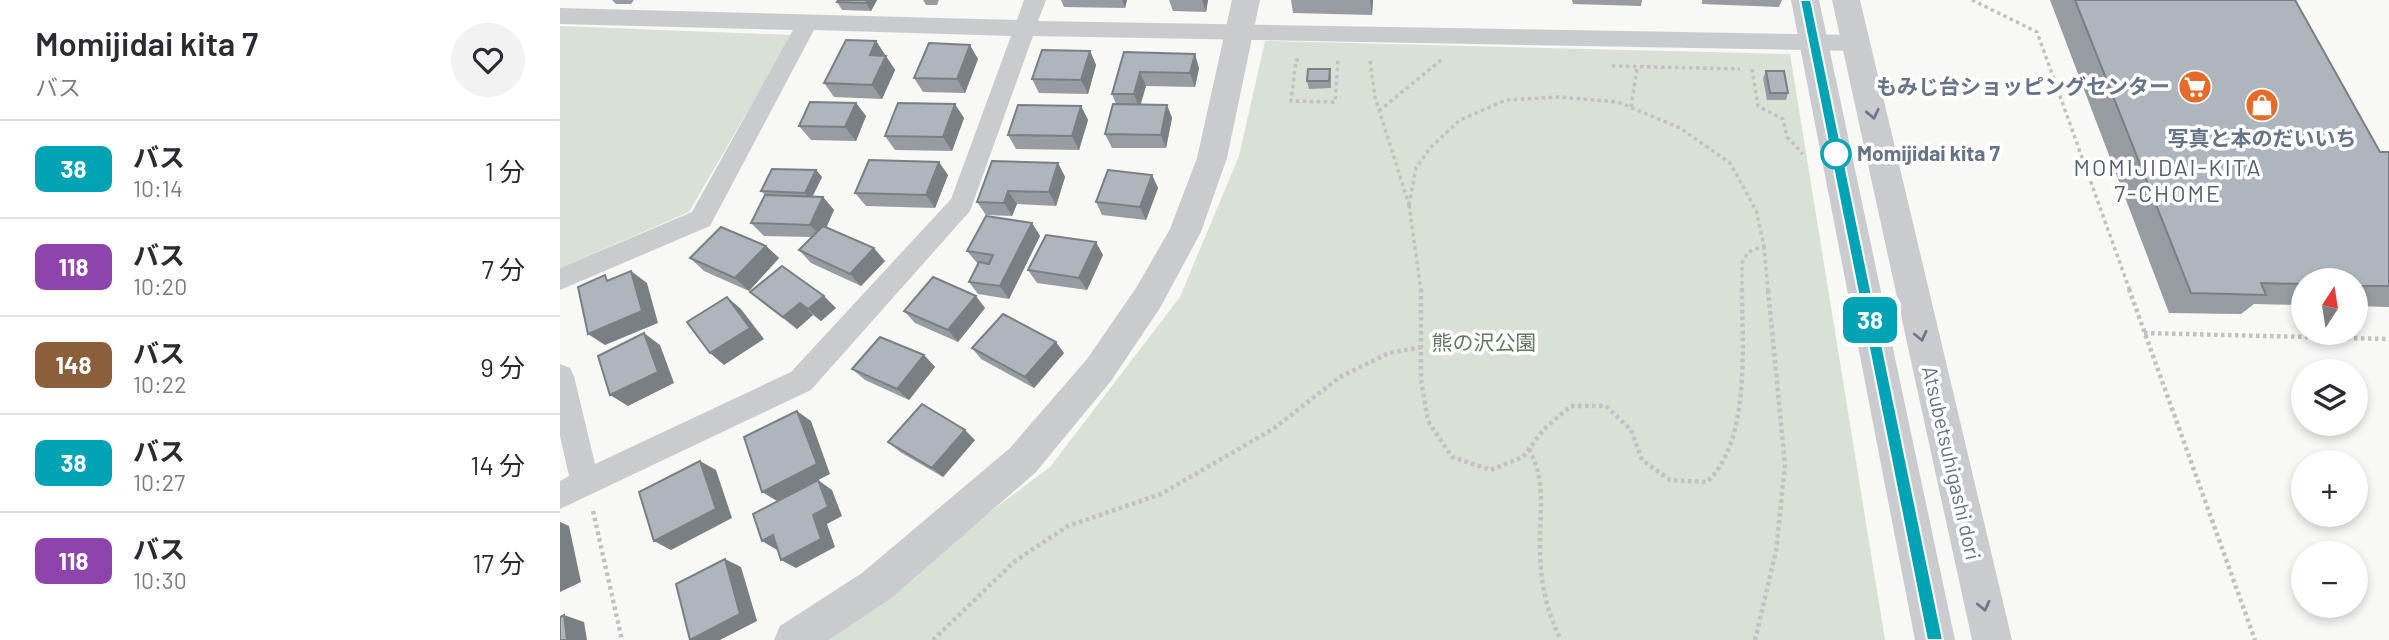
<!DOCTYPE html>
<html lang="ja">
<meta charset="utf-8">
<style>
:root{--surface:#fff;--page:#f2f2f3;--text:#2b2b33;--muted:#7c7c81;--line:#e1e1e2}
body{margin:0;font-family:Barlow,"Noto Sans JP",sans-serif;background:var(--page);color:var(--text);height:100vh;display:flex;flex-direction:column;font-size:26px;white-space:nowrap}
*{box-sizing:border-box;margin:0}
p{font-size:23px;color:var(--muted)}
.icon{flex:none;width:38px;height:38px;fill:none;stroke:currentColor;stroke-width:2;stroke-linecap:round;stroke-linejoin:round}
.map{position:relative;flex:1;overflow:hidden}
.drawer{display:flex;flex-direction:column;background:var(--surface);width:560px}
.drawer>*{flex:none}
.badge{padding:0 14px;border-radius:10px;font-size:24px;line-height:46px}
.needle{width:46px;rotate:12deg}
.controls{position:absolute;left:1731px;top:268px;display:grid;gap:14px}
.controls a{display:grid;place-items:center;width:77px;height:77px;border-radius:50%;background:var(--surface);box-shadow:0 4px 10px #0003;font-size:35px}
.map>.badge{position:absolute;translate:-50% -50%;box-shadow:0 0 0 4px #fff}
.round{display:grid;place-items:center;flex:none;width:74px;height:74px;border-radius:37px;background:var(--page)}
.headline{display:flex;align-items:center;justify-content:space-between;height:119px;padding:0 35px}
h1{font-size:33px;font-weight:600;line-height:52px}
ul{padding:0;list-style:none}
li{display:flex;align-items:center;gap:21px;height:98px;padding:0 35px;border-top:2px solid var(--line)}
li div{flex:1}
li b{display:block;font-size:26px}
li em{font-style:normal}
li .badge{min-width:77px;font-weight:700;text-align:center}
main{display:flex;flex:1;min-height:0}
.map>svg:first-child{display:block}
.green{fill:#d9e0d6}
.lines{fill:none;stroke-linecap:round;stroke-linejoin:round}
.path-far1{stroke:#c0c1c4;stroke-width:3.5;stroke-dasharray:3.5 3.5;stroke-linecap:butt}
.path{stroke:#c0c1c4;stroke-width:4.5;stroke-dasharray:3.5 3.5;stroke-linecap:butt}
.minor{fill:#c9cbcf;fill-rule:evenodd}
.tertiary{fill:#c9cbcf;fill-rule:evenodd}
.wall{fill:#969ca2}
.shaded-wall{fill:#7a7f84}
.building{fill:#aeb5bc;stroke:#7a7f84;stroke-width:2}
.oneway{stroke:#6c788b}
.line{fill:#00a3b4;stroke:#fff;stroke-width:2}
.stop-dot{fill:#fff;stroke:#00a3b4;stroke-width:3.5}
.labels{text-anchor:middle;stroke-width:7;stroke-linejoin:round;paint-order:stroke}
.poi-label{font-size:21px;font-weight:bold;fill:#677487;stroke:#fff;text-anchor:end}
.stop-label{font-size:21px;font-weight:bold;fill:#677487;stroke:#fff;text-anchor:start}
.park-label{font-size:21px;fill:#637962;stroke:#fff}
.street-label{font-size:21px;fill:#677487;stroke:#fff}
.neighbourhood-label{font-size:23px;letter-spacing:2px;fill:#555f6c;stroke:#fff}
</style>
<main>
<section class="drawer">
<div class="headline"><div><h1>Momijidai kita 7</h1><p>バス</p></div><a class="round"><svg class="icon" aria-label="heart" viewBox="0 0 24 24"><path d="M12 20l-8-8c-3-5 5-10 8-4 3-6 11-1 8 4z"/></svg></a></div>
<ul>
<li><span class="badge" style="background:#00a3b4;color:#fff">38</span><div><b>バス</b><p>10:14</p></div><em>1 分</em></li>
<li><span class="badge" style="background:#8e44ad;color:#fff">118</span><div><b>バス</b><p>10:20</p></div><em>7 分</em></li>
<li><span class="badge" style="background:#8b5e3c;color:#fff">148</span><div><b>バス</b><p>10:22</p></div><em>9 分</em></li>
<li><span class="badge" style="background:#00a3b4;color:#fff">38</span><div><b>バス</b><p>10:27</p></div><em>14 分</em></li>
<li><span class="badge" style="background:#8e44ad;color:#fff">118</span><div><b>バス</b><p>10:30</p></div><em>17 分</em></li>
</ul>
</section>
<div class="map">
<svg width="1829" height="640" viewBox="0 0 1829 640">
<rect width="100%" height="100%" fill="#f8f8f5"/>
<g class="green">
<path d="M0 26 232 35 129 212 0 268Z"/>
<path d="M705 41 1230 54 1325 640H259L490 467 620 297 679 156Z"/>
</g>
<g class="lines">
<g class="path-far1">
<path d="M1412 0 1477 32 1570 291"/>
<path d="M739 60H736L731 101 775 102 778 61"/>
<path d="M810 61 815 97 849 205"/>
<path d="M1052 66 1180 69"/>
<path d="M1192 69 1198 106 1223 119 1227 137 1243 154"/>
<path d="M1071 107 1077 68"/>
<path d="M819 111 881 60"/>
<path d="M849 205 861 291"/>
<path d="M849 205 856 168 871 147 900 120 946 100 999 97 1058 102 1120 128 1170 163 1196 210 1204 246 1188 252 1182 263V291"/>
<path d="M1204 246 1208 291"/>
</g>
<g class="path">
<path d="M861 289V380L868 421 892 457 931 470 963 457 984 429 1011 406H1046L1071 430 1082 460 1110 480 1147 482C1191 441 1182 345 1182 289"/>
<path d="M1569 289 1695 640"/>
<path d="M1584 333 1829 339"/>
<path d="M969 449C987 482 979 514 980 550 980 581 987 613 1001 640"/>
<path d="M33 511 62 640"/>
<path d="M373 640 455 561 508 526 601 494 713 429 780 377 829 353 862 347"/>
<path d="M1195 640 1216 551 1225 465 1208 289"/>
</g>
<path class="minor" d="M464 0H486L478 21 1296 35 1304 37 1307 43 1304 49 1296 51 473 36 410 211 251 390 0 509V481L9 476 0 436V364L10 368 14 376 35 464 231 372 391 199 451 36 254 30 150 226 0 290V268L132 212 233 30 0 24V8L457 20Z"/>
<g class="tertiary">
<path d="M672 0H700L667 158 641 232 600 308 551 381 476 472 330 599 269 640H214L220 626 302 573 450 448 527 359 576 288 610 229 637 158Z"/>
<path d="M1231 0H1259L1395 640H1355Z"/>
<path d="M1272 0H1300L1452 640H1412Z"/>
</g>
</g>
<g class="wall">
<path d="M52 0H74L71 4H56Z"/>
<path d="M278 0H317L311 11 282 10 277 2Z"/>
<path d="M363 0H379L377 5H366Z"/>
<path d="M501 0H567L565 8 504 7Z"/>
<path d="M609 0H648L646 12 613 11Z"/>
<path d="M731 0H813L812 15 733 13Z"/>
<path d="M1012 0H1082L1081 6 1013 4Z"/>
<path d="M1142 0H1222L1219 7 1142 4Z"/>
<path d="M1490 0H1735L1820 152H1829V307L1796 306V280H1743V305L1694 304 1681 314 1609 313Z"/>
<path d="M316 41 335 70 322 99 274 97 264 83Z"/>
<path d="M530 51 536 65 528 94 479 93 472 79Z"/>
<path d="M564 52 639 68 635 87 586 86 581 104 607 105 612 118 606 148H552L545 134 556 104 552 94Z"/>
<path d="M418 59 405 93 363 92 354 78Z"/>
<path d="M770 69 771 77V88L749 89 747 81Z"/>
<path d="M1206 71 1228 93 1226 100H1207L1203 78Z"/>
<path d="M296 103 306 116 296 141 251 140 239 126Z"/>
<path d="M521 106 528 120 519 150 456 149 448 135Z"/>
<path d="M404 118 392 151 335 150 325 136Z"/>
<path d="M498 163 505 177 496 206 457 204 452 216 426 215 417 202Z"/>
<path d="M256 170 262 177 253 196 263 197 274 210 266 227 325 261 301 286 251 263 239 250 252 237 204 236 191 223 205 195 201 191Z"/>
<path d="M388 175 375 208 306 206 295 193Z"/>
<path d="M592 175 598 188 586 220 542 215 536 202Z"/>
<path d="M472 223 480 236 449 299 418 294 409 282 418 263H417L407 251Z"/>
<path d="M206 246 219 258 189 291 144 271 130 258Z"/>
<path d="M543 255 527 290 477 283 468 270Z"/>
<path d="M190 292 276 308 261 321 253 315 237 329 204 304Z"/>
<path d="M425 308 398 342 355 323 344 311Z"/>
<path d="M412 348 504 353 474 388 421 359Z"/>
<path d="M364 355 375 367 349 400 305 380 292 369Z"/>
<path d="M415 440 383 477 340 452 328 442Z"/>
</g>
<g class="shaded-wall">
<path d="M308 0H317L311 11 306 3Z"/>
<path d="M562 0H567L565 8Z"/>
<path d="M642 0H648L646 12Z"/>
<path d="M810 0H813L812 15Z"/>
<path d="M316 41 335 70 322 99 312 85 310 55Z"/>
<path d="M410 45 418 59 405 93 397 79Z"/>
<path d="M530 51 536 65 528 94 521 80Z"/>
<path d="M635 54 639 68 635 87 630 73Z"/>
<path d="M580 72 586 86 579 108 574 94Z"/>
<path d="M296 103 306 116 296 141 285 127Z"/>
<path d="M395 104 404 118 392 151 383 137Z"/>
<path d="M607 105 612 118 606 148 601 135Z"/>
<path d="M521 106 528 120 519 150 512 136Z"/>
<path d="M379 162 388 175 375 208 366 195Z"/>
<path d="M498 163 505 177 496 206 489 192Z"/>
<path d="M256 170 262 177 251 199 245 193Z"/>
<path d="M592 175 598 188 586 220 580 207Z"/>
<path d="M448 191 457 204 452 216 444 203Z"/>
<path d="M263 197 274 210 262 238 250 225Z"/>
<path d="M472 223 480 236 449 299 440 286Z"/>
<path d="M536 242 543 255 527 290 519 278Z"/>
<path d="M206 246 219 258 189 291 175 278Z"/>
<path d="M314 248 325 261 301 286 290 274Z"/>
<path d="M71 271 87 283 98 323 45 345 28 334Z"/>
<path d="M264 296 276 308 261 321 248 309Z"/>
<path d="M416 296 425 308 398 342 388 330Z"/>
<path d="M167 297 181 309 204 339 164 365 150 353Z"/>
<path d="M240 303 253 315 237 329 223 317Z"/>
<path d="M84 333 100 345 114 383 68 406 50 395Z"/>
<path d="M496 342 504 353 474 388 465 377Z"/>
<path d="M364 355 375 367 349 400 337 389Z"/>
<path d="M237 411 251 421 270 474 217 501 202 492Z"/>
<path d="M405 430 415 440 383 477 372 468Z"/>
<path d="M140 461 156 470 172 518 111 550 94 541Z"/>
<path d="M258 480 272 490 282 516 267 524 275 547 236 568 221 560Z"/>
<path d="M0 522 9 526 21 582 0 592Z"/>
<path d="M213 535 228 544 217 550 202 541Z"/>
<path d="M165 559 181 567 197 621 160 640H130Z"/>
<path d="M4 615 24 622 27 640H7Z"/>
</g>
<g class="building">
<path d="M278 0H308L306 3 277 2Z"/>
<path d="M1515 0H1735L1820 152H1829V286H1796V280H1743V284L1701 283 1706 295 1631 293Z"/>
<path d="M286 40 316 41 310 55 326 56 312 85 264 83Z"/>
<path d="M369 43 410 45 397 79 354 78Z"/>
<path d="M482 50 530 51 521 80 472 79Z"/>
<path d="M564 52 635 54 630 73 580 72 574 94H552Z"/>
<path d="M748 69H770L769 81H747Z"/>
<path d="M1206 71H1224L1228 93H1210Z"/>
<path d="M250 102 296 103 285 127 239 126Z"/>
<path d="M338 103 395 104 383 137 325 136Z"/>
<path d="M553 104 607 105 601 135 545 134Z"/>
<path d="M458 105 521 106 512 136 448 135Z"/>
<path d="M309 160 379 162 366 195 295 193Z"/>
<path d="M432 161 498 163 489 192 448 191 444 203 417 202Z"/>
<path d="M212 169 256 170 245 193 201 191Z"/>
<path d="M548 170 592 175 580 207 536 202Z"/>
<path d="M205 195 263 197 250 225 191 223Z"/>
<path d="M426 216 472 223 440 286 409 282 419 262 429 264 433 255 407 251Z"/>
<path d="M263 226 314 248 290 274 239 250Z"/>
<path d="M161 227 206 246 175 278 130 258Z"/>
<path d="M486 235 536 242 519 278 468 270Z"/>
<path d="M222 266 264 296 248 309 240 303 223 317 190 292Z"/>
<path d="M71 271 82 311 28 334 18 287 45 275 47 281Z"/>
<path d="M373 277 416 296 388 330 344 311Z"/>
<path d="M167 297 190 328 150 353 127 322Z"/>
<path d="M443 314 496 342 465 377 412 348Z"/>
<path d="M84 333 98 372 50 395 38 356Z"/>
<path d="M320 337 364 355 337 389 292 369Z"/>
<path d="M362 404 405 430 372 468 328 442Z"/>
<path d="M237 411 257 464 202 492 184 437Z"/>
<path d="M140 461 156 509 94 541 79 492Z"/>
<path d="M258 480 268 507 253 515 261 539 221 560 213 535 202 541 193 514Z"/>
<path d="M165 559 180 614 130 640 116 584Z"/>
<path d="M4 615 7 640H0V617Z"/>
</g>
<defs><path id="oneway-chevron" d="M-2-3.5L2.5 0L-2 3.5" fill="none" stroke-width="1.6" stroke-linecap="round" stroke-linejoin="round" transform="scale(1.75)"/></defs>
<g class="oneway">
<use href="#oneway-chevron" transform="translate(1313 114) rotate(78)"/>
<use href="#oneway-chevron" transform="translate(1361 336) rotate(77)"/>
<use href="#oneway-chevron" transform="translate(1424 606) rotate(77)"/>
</g>
<path class="line" d="M1240 0H1251L1383 640H1367Z"/>
<defs>
<symbol id="supermarket-disc" viewBox="-11 -11 22 22"><circle r="9.5" fill="#e56c28" stroke="#fff"/><path d="M-6-5.5h2.5l.6 2H6L4.5 2H-2.5L-4.4-4H-6ZM-1.5 3.2a1.3 1.3 0 1 0 .1 0ZM3 3.2a1.3 1.3 0 1 0 .1 0Z" fill="#fff"/></symbol>
<symbol id="shop-disc" viewBox="-11 -11 22 22"><circle r="9.5" fill="#e56c28" stroke="#fff"/><path d="M-5-2.5h2.3a2.7 3.5 0 0 1 5.4 0H5L5.5 6h-11ZM-1.5-2.5h3a1.5 2.3 0 0 0-3 0Z" fill="#fff"/></symbol>
</defs>
<g fill-rule="evenodd">
<use href="#supermarket-disc" x="1616" y="68" width="38" height="38"/>
<use href="#shop-disc" x="1683" y="86" width="38" height="38"/>
</g>
<circle class="stop-dot" cx="1276" cy="154" r="14"/>
<g class="labels">
<g class="poi-label">
<text x="1610" y="94">もみじ台ショッピングセンター</text>
<text x="1702" y="146" text-anchor="middle">写真と本のだいいち</text>
</g>
<g class="stop-label">
<text x="1297" y="161">Momijidai kita 7</text>
</g>
<g class="park-label">
<text x="924" y="350">熊の沢公園</text>
</g>
<g class="street-label">
<text transform="translate(1391 463) rotate(77)" y="7">Atsubetsuhigashi dori</text>
</g>
<g class="neighbourhood-label">
<text x="1608" y="176">MOMIJIDAI-KITA<tspan x="1608" dy="26">7-CHOME</tspan></text>
</g>
</g>
</svg>
<div class="controls">
<a><svg class="needle" viewBox="-14 -14 28 28"><path d="M0-13l5 13h-10z" fill="#e53935"/><path d="M0 13l5-13h-10z" fill="#7c7c81"/></svg></a>
<a><svg class="icon" aria-label="layers" viewBox="0 0 24 24"><path d="M12 4l9 5-9 5-9-5zM3 14l9 5 9-5"/></svg></a>
<a>+</a>
<a>−</a>
</div>
<b class="badge" style="left:1310px;top:320px;background:#00a3b4;color:#fff">38</b>
</div>
</main>
